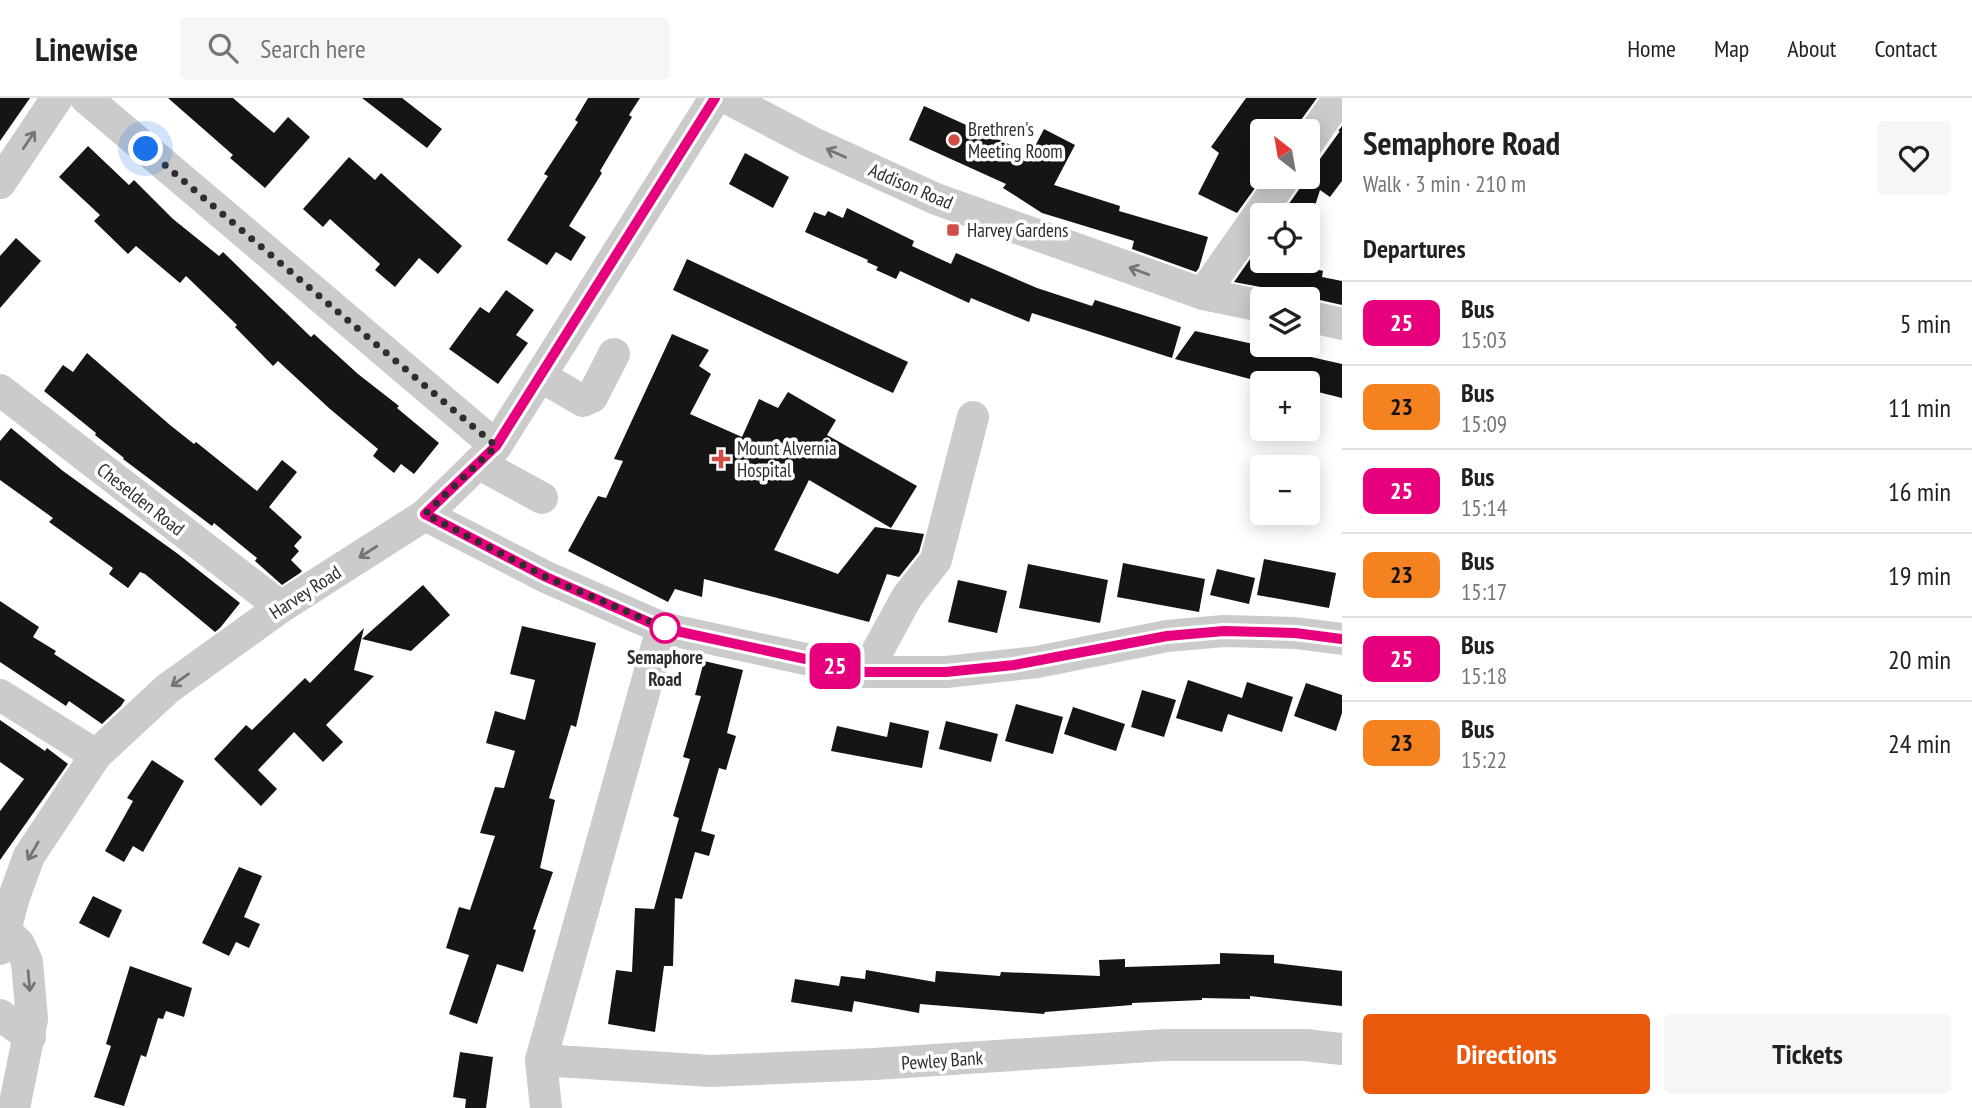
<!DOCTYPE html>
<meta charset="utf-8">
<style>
:root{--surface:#fff;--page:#f6f6f6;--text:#202124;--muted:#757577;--line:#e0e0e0;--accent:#ea580c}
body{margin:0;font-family:"PT Sans Narrow",sans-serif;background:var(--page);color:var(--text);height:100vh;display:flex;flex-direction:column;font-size:26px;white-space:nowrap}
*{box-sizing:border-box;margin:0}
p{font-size:23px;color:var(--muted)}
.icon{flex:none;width:38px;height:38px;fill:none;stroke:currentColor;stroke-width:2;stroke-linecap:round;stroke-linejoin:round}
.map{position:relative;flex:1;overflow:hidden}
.panel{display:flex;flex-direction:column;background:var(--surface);width:630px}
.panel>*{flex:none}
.badge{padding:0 14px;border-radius:10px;font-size:24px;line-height:46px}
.needle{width:46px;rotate:329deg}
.buttons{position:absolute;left:1250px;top:21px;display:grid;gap:14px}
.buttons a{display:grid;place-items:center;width:70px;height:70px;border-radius:7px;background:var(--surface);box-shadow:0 4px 18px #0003;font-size:35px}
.you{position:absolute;width:35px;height:35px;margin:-18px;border:5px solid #fff;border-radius:50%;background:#1a73e8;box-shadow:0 0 0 10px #1a73e833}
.map>.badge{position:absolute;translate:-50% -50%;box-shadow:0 0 0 4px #fff}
h2{padding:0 21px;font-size:26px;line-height:63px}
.round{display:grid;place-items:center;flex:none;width:74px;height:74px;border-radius:7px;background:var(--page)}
.summary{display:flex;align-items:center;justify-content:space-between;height:119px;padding:0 21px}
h1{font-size:33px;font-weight:600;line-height:52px}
.action{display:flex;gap:14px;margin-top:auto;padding:14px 21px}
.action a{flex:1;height:80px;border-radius:7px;background:var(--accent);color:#fff;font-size:28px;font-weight:600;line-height:80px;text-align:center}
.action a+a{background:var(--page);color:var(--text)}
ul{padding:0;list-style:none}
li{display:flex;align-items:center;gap:21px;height:84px;padding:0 21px;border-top:2px solid var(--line)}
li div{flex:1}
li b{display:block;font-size:26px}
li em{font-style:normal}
li .badge{min-width:77px;font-weight:700;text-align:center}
header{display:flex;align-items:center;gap:42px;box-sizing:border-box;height:98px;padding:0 35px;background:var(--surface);border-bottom:2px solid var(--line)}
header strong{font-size:33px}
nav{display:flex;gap:38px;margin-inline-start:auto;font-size:24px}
.search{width:490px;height:63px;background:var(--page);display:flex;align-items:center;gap:18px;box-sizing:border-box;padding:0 24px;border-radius:7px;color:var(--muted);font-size:26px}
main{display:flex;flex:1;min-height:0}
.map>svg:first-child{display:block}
.building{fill:#151515}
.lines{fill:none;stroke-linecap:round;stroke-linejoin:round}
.minor{stroke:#cbcbcb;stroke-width:32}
.oneway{stroke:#757575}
.line-casing{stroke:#fff;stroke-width:16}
.line{stroke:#e6007e;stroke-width:10}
.walk{stroke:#2e2e2e;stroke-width:7;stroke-dasharray:0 12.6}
.poi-dot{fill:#d04e45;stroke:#fff;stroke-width:2.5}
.stop-dot{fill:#fff;stroke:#e6007e;stroke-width:3.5}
.labels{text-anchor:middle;stroke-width:7;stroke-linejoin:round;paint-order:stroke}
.poi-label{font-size:19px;fill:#2e2e2e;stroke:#fff;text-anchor:start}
.street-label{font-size:19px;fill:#2e2e2e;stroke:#fff}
.stop-label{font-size:19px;font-weight:bold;fill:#2e2e2e;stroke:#fff}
</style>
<header>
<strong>Linewise</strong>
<div class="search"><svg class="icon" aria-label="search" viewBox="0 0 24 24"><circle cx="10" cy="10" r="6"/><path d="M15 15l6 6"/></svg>Search here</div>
<nav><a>Home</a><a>Map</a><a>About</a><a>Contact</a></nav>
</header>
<main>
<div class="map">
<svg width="1342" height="1010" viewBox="0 0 1342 1010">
<rect width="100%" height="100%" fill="#fff"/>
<g class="building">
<path d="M0 0H30L0 43Z"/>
<path d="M168 0H233L274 35 288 19 310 39 265 90 230 60 233 57Z"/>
<path d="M362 0H402L442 31 427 50Z"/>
<path d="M588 0H640L629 17 632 19 600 73 602 75 569 128 586 139 571 163 556 154 547 167 507 142 548 78 544 76 578 24 575 22Z"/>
<path d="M1246 0H1317L1293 33H1262L1263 79 1237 115 1198 96 1219 55 1211 49Z"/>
<path d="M924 8 1031 56 1044 31 1075 47 1054 87 1120 108 1119 113 1208 139 1199 170 1196 174 1132 151 1134 143 1042 115 1003 90 1006 86 909 42Z"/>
<path d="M1342 28V83L1330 99 1320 92 1312 117H1281L1300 90 1303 79H1307L1340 33H1338Z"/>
<path d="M88 48 129 87 134 82 173 121 219 158 223 154 311 239 314 236 358 276 399 308 397 310 439 345 414 376 401 366 394 375 373 358 378 351 330 311 278 263 273 268 235 229 237 227 186 178 180 185 136 148 128 156 94 123 100 117 59 79Z"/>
<path d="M745 55 789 79 773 110 729 86Z"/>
<path d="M349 59 375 82 381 75 462 148 438 176 419 160 395 189 375 172 380 166 330 121 323 129 303 111Z"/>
<path d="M847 110 914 143 912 148 951 166 956 155 1037 190 1092 208 1095 202 1181 229 1172 260 1032 215 1029 224 971 200 969 205 900 173 896 181 876 172 878 169 867 164 868 162 805 134 814 114 825 118 828 113 843 120Z"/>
<path d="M16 140 41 163 0 210V158Z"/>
<path d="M1262 144V163H1288L1323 173 1322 179 1342 183V207L1311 200 1294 201 1277 198 1266 190 1234 184Z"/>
<path d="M687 161 908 264 893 295 673 192Z"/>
<path d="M506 192 534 212 516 237 528 245 498 286 449 251 480 209 489 215Z"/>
<path d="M1195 233 1342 266V300L1310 292 1312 285H1265L1175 261Z"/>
<path d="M672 236 709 252 699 268 711 276 690 316 742 339 759 301 778 310 788 294 836 322 827 337 917 388 891 430 809 382 774 452 838 476 875 429 924 436 919 454 899 479 887 476 869 524 704 481 702 499 675 491 668 504 568 453 598 398 606 400 623 363 614 361Z"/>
<path d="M87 255 170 327 194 346 196 344 257 393 282 362 297 374 269 409 302 439 294 448 299 453 291 462 302 473 300 475 282 487 255 463 257 460 214 425 212 428 123 361 124 360 95 337 96 335 44 293 63 267 73 274Z"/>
<path d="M11 330 63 373 178 456 240 505 220 530 215 534 145 476 140 474 128 490 109 476 113 470 49 424 53 420 0 382V343Z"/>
<path d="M1264 461 1336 475 1329 510 1257 497Z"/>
<path d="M1123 465 1205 481 1199 514 1117 499Z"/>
<path d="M1028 466 1108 482 1100 525 1019 510Z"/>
<path d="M1217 471 1255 480 1249 506 1210 497Z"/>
<path d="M958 482 1007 493 997 535 948 524Z"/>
<path d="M423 487 450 517 411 553 362 541Z"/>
<path d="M0 503 39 529 33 539 56 553 54 556 125 602 121 608 102 626 69 603 66 608 0 564Z"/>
<path d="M522 528 596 545 576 629 571 627 549 700 555 702 540 770 553 774 533 831 536 832 523 874 497 866 477 926 449 916 469 857 446 850 459 809 470 812 495 738 480 735 495 689 504 690 515 653 486 645 495 613 525 622 535 582 510 576Z"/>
<path d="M364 530 354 572 374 578 326 627 343 644 323 664 294 634 258 672 277 691 261 708 214 661 246 627 252 632 305 580 310 585Z"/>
<path d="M704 563 743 572 727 635 736 638 726 672 719 670 701 733 715 737 709 758 695 754 682 801 675 800 673 868H664L655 934 608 926 616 872 632 874 635 810 654 811 679 720 673 718 690 661 683 659 701 598 695 597Z"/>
<path d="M1188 582 1242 600 1247 584 1293 599 1282 634 1228 616 1222 634 1176 620Z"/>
<path d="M1306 585 1342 597V615L1336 633 1294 618Z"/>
<path d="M1142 592 1176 602 1164 639 1131 629Z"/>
<path d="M1016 606 1063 619 1053 656 1005 643Z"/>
<path d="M1073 609 1125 626 1116 653 1064 636Z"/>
<path d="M0 622 45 653 47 650 68 666 0 762V713L24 681 0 664Z"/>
<path d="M946 623 998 636 991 664 939 651Z"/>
<path d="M890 624 929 633 922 670 831 653 837 628 887 639Z"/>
<path d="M152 662 184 683 143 754 133 748 124 764 105 753 133 703 127 700Z"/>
<path d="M239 769 262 778 244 819 260 826 249 850 236 844 229 858 202 845Z"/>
<path d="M93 798 122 812 109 840 79 825Z"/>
<path d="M1220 855 1274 857V865L1342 873V908L1250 898V901L1202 900V902L1132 905V907L1045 914 1044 916 920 906 919 915 854 903 852 914 791 904 795 881 839 888 841 878 865 881 866 872 935 884 936 873 1000 878 1001 874 1100 878 1099 862 1125 861V869L1220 866Z"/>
<path d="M130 868 192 890 184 919 166 913 163 921 158 920 146 959 141 957 124 1008 94 999 111 948 106 946Z"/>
<path d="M460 954 493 959 486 1010H465L466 1001 453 999Z"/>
</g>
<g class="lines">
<g class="minor">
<path d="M86 0 496 348"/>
<path d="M727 0 811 44 936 101 1203 196 1262 208"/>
<path d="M1307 46 1339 0"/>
<path d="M0 85 57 0"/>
<path d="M1203 196 1285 79"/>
<path d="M1307 218 1342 226"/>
<path d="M540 278 583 303 592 299 614 256"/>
<path d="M0 292 281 509"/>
<path d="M478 365 542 400"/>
<path d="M425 417 546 479 662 530 866 574H946L1037 564 1167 538 1224 533 1295 535 1342 541"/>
<path d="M866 574 907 499 936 462 973 319"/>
<path d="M0 597 96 657"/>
<path d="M6 834 19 846 27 864 32 921 14 1010"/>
<path d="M0 851 14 799 29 758 96 657 167 591 281 509 425 417 496 348 715 0"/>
<path d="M0 917 30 939"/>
<path d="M541 962 711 973 874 966 1165 947H1306L1342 951"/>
<path d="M546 1010 541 962 662 530"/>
</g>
</g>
<defs><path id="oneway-shaft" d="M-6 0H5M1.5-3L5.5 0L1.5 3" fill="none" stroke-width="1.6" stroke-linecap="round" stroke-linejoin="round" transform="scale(1.75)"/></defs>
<g class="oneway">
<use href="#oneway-shaft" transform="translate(29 42) rotate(-56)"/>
<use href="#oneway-shaft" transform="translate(836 55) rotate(-156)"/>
<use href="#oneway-shaft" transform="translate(1139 173) rotate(-160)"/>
<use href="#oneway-shaft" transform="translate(368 454) rotate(147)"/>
<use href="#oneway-shaft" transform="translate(180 582) rotate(145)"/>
<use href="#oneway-shaft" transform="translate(33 753) rotate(120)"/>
<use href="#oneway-shaft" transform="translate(29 883) rotate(85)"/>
</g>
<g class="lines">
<defs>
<path id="line" d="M715 0 496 348 425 416 546 479 662 530 866 574H946L1014 567 1167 538 1224 533 1295 535 1342 541"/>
</defs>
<use href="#line" class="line-casing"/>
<use href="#line" class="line"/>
<path class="walk" d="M146 51 496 348 425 416 546 479 665 530"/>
</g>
<g class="poi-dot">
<circle cx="954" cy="42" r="7"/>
<rect x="946" y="125" width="14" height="14" rx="3.5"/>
<path d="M717.5 350.5h7v7h7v7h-7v7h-7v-7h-7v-7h7z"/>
</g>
<circle class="stop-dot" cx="665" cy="530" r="14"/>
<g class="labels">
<g class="poi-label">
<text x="968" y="38">Brethren's<tspan x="968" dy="22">Meeting Room</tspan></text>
<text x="967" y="139">Harvey Gardens</text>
<text x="737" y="357">Mount Alvernia<tspan x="737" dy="22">Hospital</tspan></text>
</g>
<g class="street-label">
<text transform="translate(911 88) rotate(23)" y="7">Addison Road</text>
<text transform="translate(141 401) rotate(38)" y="7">Cheselden Road</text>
<text transform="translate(305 494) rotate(-33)" y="7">Harvey Road</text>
<text transform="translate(942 962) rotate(-4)" y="7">Pewley Bank</text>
</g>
<g class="stop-label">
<text x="665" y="566">Semaphore<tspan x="665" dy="22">Road</tspan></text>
</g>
</g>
</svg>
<div class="buttons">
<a><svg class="needle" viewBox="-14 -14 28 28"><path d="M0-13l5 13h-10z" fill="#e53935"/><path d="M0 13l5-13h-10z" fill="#757577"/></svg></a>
<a><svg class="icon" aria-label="locate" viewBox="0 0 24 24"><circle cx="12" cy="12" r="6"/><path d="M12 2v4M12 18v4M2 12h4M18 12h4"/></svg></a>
<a><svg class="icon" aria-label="layers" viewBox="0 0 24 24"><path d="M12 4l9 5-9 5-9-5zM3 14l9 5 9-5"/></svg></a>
<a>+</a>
<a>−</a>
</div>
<div class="you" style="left:146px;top:51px"></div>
<b class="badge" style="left:835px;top:568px;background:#e6007e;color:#fff">25</b>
</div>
<section class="panel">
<div class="summary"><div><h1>Semaphore Road</h1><p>Walk · 3 min · 210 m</p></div><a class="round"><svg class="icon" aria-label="heart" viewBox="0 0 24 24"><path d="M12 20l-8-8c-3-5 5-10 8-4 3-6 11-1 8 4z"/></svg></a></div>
<h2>Departures</h2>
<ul>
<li><span class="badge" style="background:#e6007e;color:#fff">25</span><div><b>Bus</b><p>15:03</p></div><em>5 min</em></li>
<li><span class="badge" style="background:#f58220;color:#111">23</span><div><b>Bus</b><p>15:09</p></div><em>11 min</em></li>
<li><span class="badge" style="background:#e6007e;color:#fff">25</span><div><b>Bus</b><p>15:14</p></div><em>16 min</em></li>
<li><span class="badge" style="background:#f58220;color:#111">23</span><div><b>Bus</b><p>15:17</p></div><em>19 min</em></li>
<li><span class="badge" style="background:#e6007e;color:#fff">25</span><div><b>Bus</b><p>15:18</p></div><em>20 min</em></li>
<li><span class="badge" style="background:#f58220;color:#111">23</span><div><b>Bus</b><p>15:22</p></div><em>24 min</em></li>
</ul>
<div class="action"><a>Directions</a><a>Tickets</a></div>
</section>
</main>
